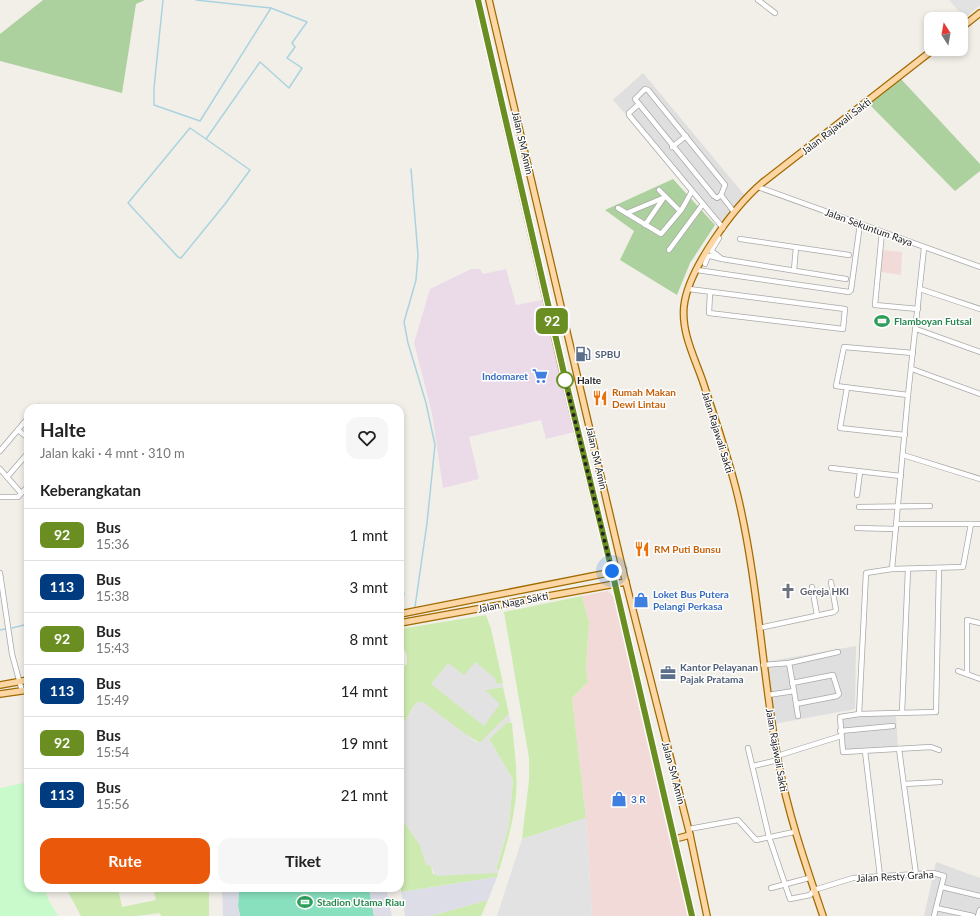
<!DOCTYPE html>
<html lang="id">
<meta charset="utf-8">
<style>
:root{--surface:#fff;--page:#f6f6f6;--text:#222;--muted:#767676;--line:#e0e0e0;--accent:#ea580c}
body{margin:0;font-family:Lato,sans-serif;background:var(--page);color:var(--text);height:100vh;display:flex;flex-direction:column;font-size:15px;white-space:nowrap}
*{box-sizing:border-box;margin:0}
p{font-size:13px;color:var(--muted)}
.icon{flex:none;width:22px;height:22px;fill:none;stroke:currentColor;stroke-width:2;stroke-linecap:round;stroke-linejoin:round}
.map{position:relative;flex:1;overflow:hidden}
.panel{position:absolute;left:24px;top:404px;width:380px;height:488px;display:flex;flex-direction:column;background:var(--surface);border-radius:12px;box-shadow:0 2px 6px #0003}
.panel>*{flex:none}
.badge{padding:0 8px;border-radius:6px;font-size:14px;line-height:26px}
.needle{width:26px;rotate:349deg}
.tools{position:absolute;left:924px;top:12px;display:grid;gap:8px}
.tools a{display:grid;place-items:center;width:44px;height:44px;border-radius:8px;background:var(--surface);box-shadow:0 2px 6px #0003;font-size:20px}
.you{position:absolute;width:20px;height:20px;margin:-10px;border:3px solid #fff;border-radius:50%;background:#1a73e8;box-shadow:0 0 0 6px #1a73e833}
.map>.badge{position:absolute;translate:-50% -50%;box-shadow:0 0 0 2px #fff}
h2{padding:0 16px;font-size:15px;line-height:36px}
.round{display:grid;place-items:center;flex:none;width:42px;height:42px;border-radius:12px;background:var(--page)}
.headline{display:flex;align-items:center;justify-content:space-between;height:68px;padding:0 16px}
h1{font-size:19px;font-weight:700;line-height:30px}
.action{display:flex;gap:8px;margin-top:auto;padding:8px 16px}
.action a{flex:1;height:46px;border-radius:12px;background:var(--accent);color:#fff;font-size:16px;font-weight:700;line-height:46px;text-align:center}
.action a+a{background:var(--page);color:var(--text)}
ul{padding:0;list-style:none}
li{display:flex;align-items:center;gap:12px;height:52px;padding:0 16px;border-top:1px solid var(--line)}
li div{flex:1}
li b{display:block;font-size:15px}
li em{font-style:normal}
li .badge{min-width:44px;font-weight:700;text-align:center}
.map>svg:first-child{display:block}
.residential{fill:#e0dfdf}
.commercial{fill:#f2dad9}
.industrial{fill:#ebdbe8}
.grass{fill:#cdebb0}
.forest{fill:#add19e}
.park{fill:#c8facc}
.pitch{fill:#88e0be}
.parking{fill:#e2e2e2}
.plaza{fill:#dddde8}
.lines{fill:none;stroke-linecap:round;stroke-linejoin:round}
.stream{stroke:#aad3df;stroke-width:1.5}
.minor-casing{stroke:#a9a9a9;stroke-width:6}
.major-casing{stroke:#a06b00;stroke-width:8}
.minor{stroke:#fff;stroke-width:4.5}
.major{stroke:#fcd6a4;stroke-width:5.5}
.line-casing{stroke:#fff;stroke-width:9}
.line{stroke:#6b8e23;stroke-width:6}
.walk{stroke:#222;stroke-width:4;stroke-dasharray:0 7.2}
.stop-dot{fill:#fff;stroke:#6b8e23;stroke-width:2}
.labels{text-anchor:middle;stroke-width:3;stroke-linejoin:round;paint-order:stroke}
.street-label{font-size:10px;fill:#222;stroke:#fff}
.leisure-label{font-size:10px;font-weight:bold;fill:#27864d;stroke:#fff;text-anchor:start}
.service-label{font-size:10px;font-weight:bold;fill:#4e5e75;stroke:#fff;text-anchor:start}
.shop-label{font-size:10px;font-weight:bold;fill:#366cbe;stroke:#fff;text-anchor:start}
.stop-label{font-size:10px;font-weight:bold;fill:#222;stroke:#fff;text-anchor:start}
.food-label{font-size:10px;font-weight:bold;fill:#c56008;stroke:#fff;text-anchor:start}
.worship-label{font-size:10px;font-weight:bold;fill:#5b616d;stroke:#fff;text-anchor:start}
</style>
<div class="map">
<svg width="980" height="916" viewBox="0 0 980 916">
<rect width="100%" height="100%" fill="#f2efe9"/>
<g class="residential">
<path d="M643 73 747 198 725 225 613 100Z"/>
<path d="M856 646 855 709 774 724 765 662Z"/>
<path d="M896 715 898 748 840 751 839 717Z"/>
<path d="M936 862 980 878V916H924Z"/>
</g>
<g class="commercial">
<path d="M883 250 902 252 901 275 881 272Z"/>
<path d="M608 591 615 599 690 916H592L586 818 572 698 588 682 586 669 589 622 582 596Z"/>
</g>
<path class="industrial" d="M471 269H480L483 274 506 269 516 305 542 300 574 432 546 439 541 420 469 437 479 479 443 488 432 413 414 343 430 289Z"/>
<g class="grass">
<path d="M582 596 589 622 586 669 588 682 572 698 586 818 522 839 529 780V758L504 612Z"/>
<path d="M486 615 491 629 503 683 497 684 464 675 431 684 485 690 503 687 509 714 480 743 415 704 400 729V671L407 663V658L406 652 400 647V629Z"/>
<path d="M507 722 512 723C514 749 519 777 515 804 512 826 506 848 499 870H496L509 825 513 780 489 739Z"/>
<path d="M400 816 420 845 426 864 431 866 433 874 494 872 498 873 497 877 401 892Z"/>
<path d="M66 888H118L122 907 156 900 153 888H209V916H162L159 913 137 916H81Z"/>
<path d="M488 900 481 916H430Z"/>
</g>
<g class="forest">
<path d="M43 0H145L136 4 122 93 0 61V34Z"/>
<path d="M901 79 980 164V171L955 191 869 104Z"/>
<path d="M673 179 715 225 690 263 677 295 620 260 634 231 605 210Z"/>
</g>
<path class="park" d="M24 783 28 814V888H45L48 899 58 916H0V788Z"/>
<path class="pitch" d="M239 888H369L374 916H240L238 906Z"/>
<g class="parking">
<path d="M949 0H980V5L965 18Z"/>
<path d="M475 662 495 678 497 684 503 683V687L485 690 500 704 484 726 431 684 448 663 464 675Z"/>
<path d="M419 702H423L476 742 480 743 509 714 511 722H507L489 739 513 780 509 825 496 869 499 870 498 873 436 876 431 866 426 864 420 845 400 816V730L415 704Z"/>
<path d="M586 818 592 916H497L522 839Z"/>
</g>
<g class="plaza">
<path d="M497 877 488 900 430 916H405L401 892Z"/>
<path d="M222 888H239L238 906 240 916H223Z"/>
<path d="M369 888H386L392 916H374Z"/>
</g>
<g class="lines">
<g class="stream">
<path d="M163 0 154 88V105L200 121 271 8 196 0"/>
<path d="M206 139 190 128 128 203 178 257 181 258 225 204 250 170 206 139 260 62 289 88 302 68 287 58 295 47 292 43 307 22 271 8"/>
<path d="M411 169 418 255 416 280 404 322 408 343 426 403 435 445 427 523 415 607"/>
<path d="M400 576 404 594 402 600"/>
<path d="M12 628 28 624"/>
<path d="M0 630 5 629"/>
</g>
<defs>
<g id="minor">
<path d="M758 0 775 13"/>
<path d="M639 104 629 113V115L723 228"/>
<path d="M672 147 686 136"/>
<path d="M758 187 980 267"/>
<path d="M659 190 680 211"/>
<path d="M721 195 717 198 714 196 635 99 645 89 648 90 725 185 721 195 734 212"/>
<path d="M618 208 661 234 682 209 692 191"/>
<path d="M627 213 663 198"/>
<path d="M645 225 665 196"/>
<path d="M882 232 875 305 918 309"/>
<path d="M740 239 849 255"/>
<path d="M669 250 703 204"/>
<path d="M711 251 719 238"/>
<path d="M706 255 722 259 709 249"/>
<path d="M722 259 846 279"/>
<path d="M705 264 708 256"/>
<path d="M697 270 849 292 851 290 860 224"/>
<path d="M794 270 796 247"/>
<path d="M689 289 845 309 843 329 709 313 710 293"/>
<path d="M920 289 980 309"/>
<path d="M916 329 980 352"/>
<path d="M912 369 980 394"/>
<path d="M847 388 840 428 905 435"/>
<path d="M908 395 836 386 844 347 913 353"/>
<path d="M37 408 38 407"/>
<path d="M18 430 28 438"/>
<path d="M0 451 28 418"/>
<path d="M903 455 980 479"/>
<path d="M831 468 901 476"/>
<path d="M0 469 21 493"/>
<path d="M7 477 28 453"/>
<path d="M857 495 860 472"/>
<path d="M0 497H18L28 486"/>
<path d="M859 507 930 506"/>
<path d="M897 524H980"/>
<path d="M857 528 896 529"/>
<path d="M892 569 908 395 924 248"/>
<path d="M0 573 12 654 22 691"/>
<path d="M812 587 817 615"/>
<path d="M759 628 834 612 836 610 831 582"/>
<path d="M763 665 789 663"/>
<path d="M958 671 980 679"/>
<path d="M967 674V620L980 623"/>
<path d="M792 683 833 675 839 694 837 696 796 704"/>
<path d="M794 691 798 716"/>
<path d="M768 695 794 691 789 663 838 652"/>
<path d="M902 712 908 569"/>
<path d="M859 714 866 573 892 569 963 567 971 524"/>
<path d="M840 731 893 726"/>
<path d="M748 748 769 837 790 899 810 895 814 890 853 878 933 873 944 876 934 916"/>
<path d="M899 749 916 874"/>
<path d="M939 750 931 747 843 752 840 717 859 714 936 712 939 568"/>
<path d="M865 751 880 876"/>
<path d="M777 756 841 736"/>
<path d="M753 766 778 760"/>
<path d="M904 784 940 782"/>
<path d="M689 829 738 820 756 840 794 832"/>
<path d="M942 887 980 896"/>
<path d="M771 888 809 878"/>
<path d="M936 908 973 916"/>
<path d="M978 916 980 910"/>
</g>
<g id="major">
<path d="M478 0 562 368 612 571 692 916"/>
<path d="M489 0 624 575 690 835 707 916"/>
<path d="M961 28 980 13"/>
<path d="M400 614 623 570"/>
<path d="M400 623 626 582"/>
<path d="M0 685 28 680"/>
<path d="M0 694 28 690"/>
<path d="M675 839 690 835"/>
<path d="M823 916C805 863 787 811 777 755 762 669 758 582 738 497 729 459 716 422 704 385 696 360 681 334 684 306 688 269 734 207 762 183L934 49"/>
</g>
</defs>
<use href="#minor" class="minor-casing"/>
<use href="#major" class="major-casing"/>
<use href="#minor" class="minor"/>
<use href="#major" class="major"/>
</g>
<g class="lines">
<defs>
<path id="line" d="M478 0 566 382 612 571 692 916"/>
</defs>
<use href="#line" class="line-casing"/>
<use href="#line" class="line"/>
<path class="walk" d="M565 380 612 571"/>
</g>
<defs>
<symbol id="stadium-bare" viewBox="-9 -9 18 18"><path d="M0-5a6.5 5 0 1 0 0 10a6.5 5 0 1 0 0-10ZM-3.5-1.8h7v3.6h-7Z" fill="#2e9e5b" stroke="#fff" stroke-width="2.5" paint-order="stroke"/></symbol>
<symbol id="fuel-bare" viewBox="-9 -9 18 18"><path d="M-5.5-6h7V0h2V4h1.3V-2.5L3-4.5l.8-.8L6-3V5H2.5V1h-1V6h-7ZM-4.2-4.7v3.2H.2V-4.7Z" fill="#5c6f8a" stroke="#fff" stroke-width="2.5" paint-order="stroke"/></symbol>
<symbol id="supermarket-bare" viewBox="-9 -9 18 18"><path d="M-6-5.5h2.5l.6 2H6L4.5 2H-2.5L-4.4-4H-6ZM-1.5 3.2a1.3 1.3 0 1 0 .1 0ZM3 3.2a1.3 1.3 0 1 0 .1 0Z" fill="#3f7fe0" stroke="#fff" stroke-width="2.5" paint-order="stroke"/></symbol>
<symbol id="restaurant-bare" viewBox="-9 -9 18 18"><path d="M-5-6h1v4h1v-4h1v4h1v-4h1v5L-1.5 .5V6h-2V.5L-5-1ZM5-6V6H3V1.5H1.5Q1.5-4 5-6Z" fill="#e8710a" stroke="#fff" stroke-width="2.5" paint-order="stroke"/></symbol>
<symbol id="church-bare" viewBox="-9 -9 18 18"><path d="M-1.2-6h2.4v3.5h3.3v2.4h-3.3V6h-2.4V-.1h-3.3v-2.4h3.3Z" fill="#6b7280" stroke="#fff" stroke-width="2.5" paint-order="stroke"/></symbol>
<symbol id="shop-bare" viewBox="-9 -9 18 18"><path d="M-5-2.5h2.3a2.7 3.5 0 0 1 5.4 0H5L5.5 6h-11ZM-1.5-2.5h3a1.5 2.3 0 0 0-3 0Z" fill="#3f7fe0" stroke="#fff" stroke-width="2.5" paint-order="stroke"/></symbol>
<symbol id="office-bare" viewBox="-9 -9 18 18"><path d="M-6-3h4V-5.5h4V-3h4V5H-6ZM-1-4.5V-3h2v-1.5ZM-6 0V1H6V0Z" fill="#5c6f8a" stroke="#fff" stroke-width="2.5" paint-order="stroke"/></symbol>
</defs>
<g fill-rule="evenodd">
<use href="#stadium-bare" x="871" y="310" width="22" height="22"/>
<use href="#fuel-bare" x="572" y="343" width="22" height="22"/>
<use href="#supermarket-bare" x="529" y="365" width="22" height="22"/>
<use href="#restaurant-bare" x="589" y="387" width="22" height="22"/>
<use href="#restaurant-bare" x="631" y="538" width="22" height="22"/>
<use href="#church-bare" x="777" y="580" width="22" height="22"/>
<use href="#shop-bare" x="630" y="589" width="22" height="22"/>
<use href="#office-bare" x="657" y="662" width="22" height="22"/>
<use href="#shop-bare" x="608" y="788" width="22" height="22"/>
<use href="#stadium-bare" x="294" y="891" width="22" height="22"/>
</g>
<circle class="stop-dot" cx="565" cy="380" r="8"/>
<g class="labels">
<g class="street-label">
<text transform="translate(836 126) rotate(-38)" y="4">Jalan Rajawali Sakti</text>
<text transform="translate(523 143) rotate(77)" y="4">Jalan SM Amin</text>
<text transform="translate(869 227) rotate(20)" y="4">Jalan Sekuntum Raya</text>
<text transform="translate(718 432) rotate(73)" y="4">Jalan Rajawali Sakti</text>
<text transform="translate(597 458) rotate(77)" y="4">Jalan SM Amin</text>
<text transform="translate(513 602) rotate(-11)" y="4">Jalan Naga Sakti</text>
<text transform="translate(777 750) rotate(80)" y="4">Jalan Rajawali Sakti</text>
<text transform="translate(674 773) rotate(75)" y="4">Jalan SM Amin</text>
<text transform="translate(895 876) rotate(-3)" y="4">Jalan Resty Graha</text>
</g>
<g class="leisure-label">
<text x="894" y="325">Flamboyan Futsal</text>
<text x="317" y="906">Stadion Utama Riau</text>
</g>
<g class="service-label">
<text x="595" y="358">SPBU</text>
<text x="680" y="671">Kantor Pelayanan<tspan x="680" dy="12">Pajak Pratama</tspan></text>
</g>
<g class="shop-label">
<text x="528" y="380" text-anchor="end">Indomaret</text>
<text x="653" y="598">Loket Bus Putera<tspan x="653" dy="12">Pelangi Perkasa</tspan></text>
<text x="631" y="803">3 R</text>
</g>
<g class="stop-label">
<text x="577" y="384">Halte</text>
</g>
<g class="food-label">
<text x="612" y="396">Rumah Makan<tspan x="612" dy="12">Dewi Lintau</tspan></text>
<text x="654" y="553">RM Puti Bunsu</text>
</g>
<g class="worship-label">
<text x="800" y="595">Gereja HKI</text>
</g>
</g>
</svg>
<div class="tools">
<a><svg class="needle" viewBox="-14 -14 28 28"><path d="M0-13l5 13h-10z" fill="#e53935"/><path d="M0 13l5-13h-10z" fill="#767676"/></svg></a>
</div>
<div class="you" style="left:612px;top:571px"></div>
<b class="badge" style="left:552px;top:321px;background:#6b8e23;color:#fff">92</b>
<section class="panel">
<div class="headline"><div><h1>Halte</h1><p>Jalan kaki · 4 mnt · 310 m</p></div><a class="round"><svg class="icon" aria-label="heart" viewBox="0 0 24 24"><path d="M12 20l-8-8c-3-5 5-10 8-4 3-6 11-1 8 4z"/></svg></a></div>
<h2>Keberangkatan</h2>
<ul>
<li><span class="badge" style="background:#6b8e23;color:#fff">92</span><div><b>Bus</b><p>15:36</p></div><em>1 mnt</em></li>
<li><span class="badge" style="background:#003b80;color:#fff">113</span><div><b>Bus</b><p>15:38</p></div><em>3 mnt</em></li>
<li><span class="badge" style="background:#6b8e23;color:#fff">92</span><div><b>Bus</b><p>15:43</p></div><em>8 mnt</em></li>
<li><span class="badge" style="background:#003b80;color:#fff">113</span><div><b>Bus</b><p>15:49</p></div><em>14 mnt</em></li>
<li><span class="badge" style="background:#6b8e23;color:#fff">92</span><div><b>Bus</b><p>15:54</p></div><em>19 mnt</em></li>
<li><span class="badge" style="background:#003b80;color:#fff">113</span><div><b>Bus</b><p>15:56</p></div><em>21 mnt</em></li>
</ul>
<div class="action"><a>Rute</a><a>Tiket</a></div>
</section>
</div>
